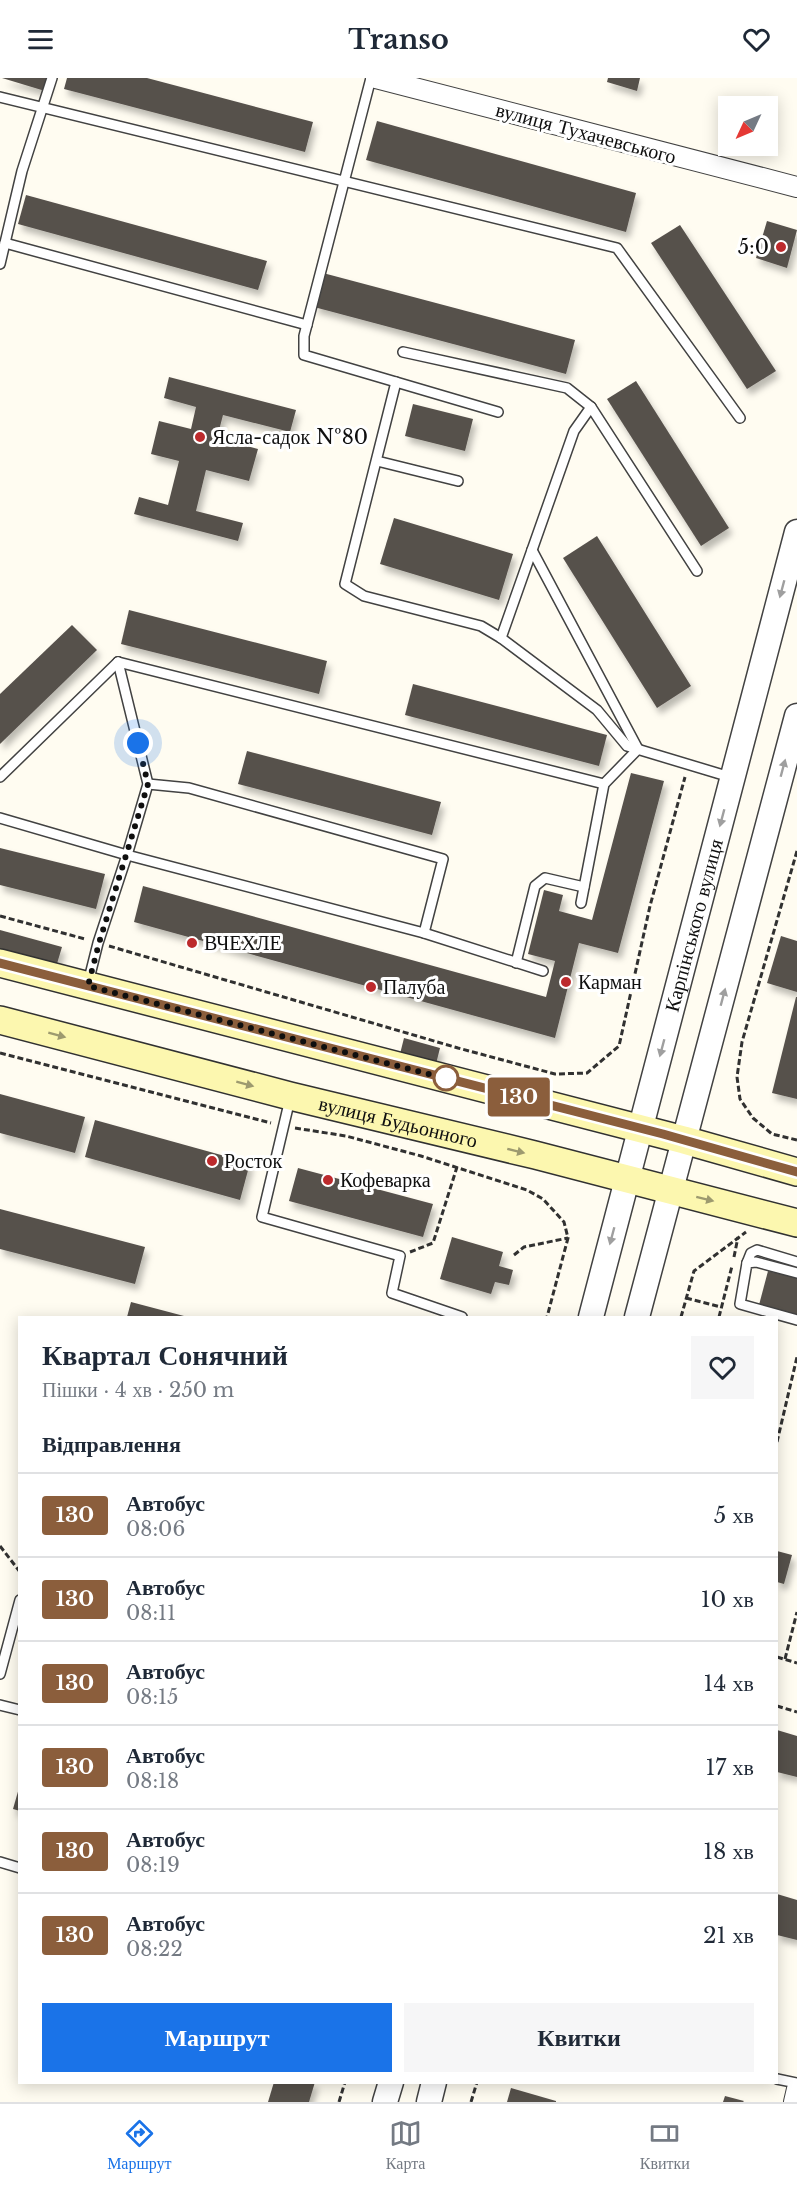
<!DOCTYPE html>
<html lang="uk">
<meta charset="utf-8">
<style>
:root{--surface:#fff;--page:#f6f6f7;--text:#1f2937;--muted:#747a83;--line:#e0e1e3;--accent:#1a73e8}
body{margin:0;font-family:"Libre Baskerville",serif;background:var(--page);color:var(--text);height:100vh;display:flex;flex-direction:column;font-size:22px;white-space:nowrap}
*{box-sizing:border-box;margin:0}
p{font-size:20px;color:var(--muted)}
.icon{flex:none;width:33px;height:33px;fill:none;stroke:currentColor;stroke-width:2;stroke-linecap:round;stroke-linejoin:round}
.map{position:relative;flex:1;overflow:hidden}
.drawer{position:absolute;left:18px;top:1238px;width:760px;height:768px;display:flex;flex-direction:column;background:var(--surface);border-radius:0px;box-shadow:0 3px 15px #0003}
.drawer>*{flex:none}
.badge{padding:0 12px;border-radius:4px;font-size:21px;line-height:39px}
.needle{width:39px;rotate:226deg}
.fabs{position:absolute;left:718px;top:18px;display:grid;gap:12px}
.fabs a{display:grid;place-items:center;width:60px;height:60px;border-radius:0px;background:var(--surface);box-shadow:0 3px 15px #0003;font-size:30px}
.you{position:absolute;width:30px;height:30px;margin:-15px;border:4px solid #fff;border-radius:50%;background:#1a73e8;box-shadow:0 0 0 9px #1a73e833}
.map>.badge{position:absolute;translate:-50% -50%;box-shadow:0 0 0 3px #fff}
h2{padding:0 24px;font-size:22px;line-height:54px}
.round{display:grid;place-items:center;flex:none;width:63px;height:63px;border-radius:0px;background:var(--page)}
.overview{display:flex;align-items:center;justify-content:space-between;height:102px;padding:0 24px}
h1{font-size:28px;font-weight:800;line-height:45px}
.button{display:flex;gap:12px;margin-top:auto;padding:12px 24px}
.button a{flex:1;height:69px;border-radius:0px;background:var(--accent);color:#fff;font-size:24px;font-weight:800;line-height:69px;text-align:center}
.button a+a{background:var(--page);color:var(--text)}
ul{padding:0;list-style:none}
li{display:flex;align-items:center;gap:18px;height:84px;padding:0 24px;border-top:2px solid var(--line)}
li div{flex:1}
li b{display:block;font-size:22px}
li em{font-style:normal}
li .badge{min-width:66px;font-weight:700;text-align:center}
header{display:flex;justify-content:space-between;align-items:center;height:78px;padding:0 24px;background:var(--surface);font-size:27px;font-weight:800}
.tab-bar{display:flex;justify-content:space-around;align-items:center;height:84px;border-top:2px solid var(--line);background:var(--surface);font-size:16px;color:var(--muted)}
.tab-bar a{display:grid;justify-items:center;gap:3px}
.tab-bar .current{color:var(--accent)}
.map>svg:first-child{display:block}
.building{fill:#57514c;filter:url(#shadow)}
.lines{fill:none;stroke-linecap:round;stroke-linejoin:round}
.service-casing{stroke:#424242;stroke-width:12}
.minor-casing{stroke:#424242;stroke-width:22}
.tertiary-casing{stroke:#424242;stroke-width:27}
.secondary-casing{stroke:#313131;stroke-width:30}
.path{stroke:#313131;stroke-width:3;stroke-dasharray:6 3;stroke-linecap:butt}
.service{stroke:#fff;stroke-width:9}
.minor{stroke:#fff;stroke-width:20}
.tertiary{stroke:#fff;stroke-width:24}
.secondary{stroke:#fcf7af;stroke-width:27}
.oneway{fill:#9f9f9f}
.oneway2{fill:#9d9a6f}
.line-casing{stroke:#fff;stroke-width:14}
.line{stroke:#8b5e3c;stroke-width:9}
.walk{stroke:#0f0f0f;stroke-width:6;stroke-dasharray:0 10.8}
.poi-dot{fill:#bc2a2c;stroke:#fff;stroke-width:2}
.stop-dot{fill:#fff;stroke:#8b5e3c;stroke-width:3}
.labels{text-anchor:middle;stroke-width:6;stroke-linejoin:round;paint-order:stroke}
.street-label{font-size:20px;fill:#0f0f0f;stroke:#fff}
.poi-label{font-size:20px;fill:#0f0f0f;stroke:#fff;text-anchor:start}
</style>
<header><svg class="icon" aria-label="menu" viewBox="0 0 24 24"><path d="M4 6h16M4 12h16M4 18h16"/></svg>Transo<svg class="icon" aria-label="heart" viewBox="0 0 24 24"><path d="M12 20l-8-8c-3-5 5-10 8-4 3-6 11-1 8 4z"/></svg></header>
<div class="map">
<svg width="797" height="2024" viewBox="0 0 797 2024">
<defs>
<filter id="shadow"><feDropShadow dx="3.5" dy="6" stdDeviation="3" flood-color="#0004"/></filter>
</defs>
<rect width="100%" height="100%" fill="#fffcf1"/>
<g class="building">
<path d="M2 0H49L45 13Z"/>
<path d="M67 0H147L313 44 305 74 64 11Z"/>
<path d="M608 0H640L637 13 607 4Z"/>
<path d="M377 43 636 115 626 154 366 82Z"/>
<path d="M26 117 267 183 258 212 18 146Z"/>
<path d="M767 143 797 152 787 190 756 180Z"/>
<path d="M680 147 776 293 747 311 651 165Z"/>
<path d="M323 195 575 262 566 296 314 229Z"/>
<path d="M169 299 296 332 290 354 223 337 217 360 258 371 249 403 206 392 196 433 243 445 238 463 134 436 139 419 168 427 179 383 151 376 159 343 191 351 196 329 164 320Z"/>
<path d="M636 303 729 450 701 468 607 321Z"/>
<path d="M413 326 473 341 465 373 405 358Z"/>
<path d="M394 440 513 476 499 522 380 486Z"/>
<path d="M597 458 691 608 657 630 563 480Z"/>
<path d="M129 532 327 583 319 616 121 566Z"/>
<path d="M72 547 97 572 0 666V616Z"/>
<path d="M413 606 607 657 599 688 405 637Z"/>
<path d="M247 673 441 724 432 757 238 706Z"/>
<path d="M631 695 664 703 618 875 579 865 555 960 134 844 143 808 546 919 555 883 528 876 544 812 563 817 559 833 592 842Z"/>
<path d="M0 770 105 796 96 831 0 807Z"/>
<path d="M0 852 62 869 56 889 0 873Z"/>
<path d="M781 858 797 863V914L767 905Z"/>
<path d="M796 919H797V1021L772 1015Z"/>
<path d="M404 960 440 970 435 990 399 980Z"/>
<path d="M0 1016 85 1039 75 1075 0 1055Z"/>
<path d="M95 1042 250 1085 240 1122 85 1079Z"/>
<path d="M298 1090 433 1126 423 1159 289 1123Z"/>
<path d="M0 1131 145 1169 135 1206 0 1171Z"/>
<path d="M452 1159 503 1174 499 1188 513 1192 509 1207 495 1204 491 1216 440 1201Z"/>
<path d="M768 1193 797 1200V1237L759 1227Z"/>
<path d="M131 1224 184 1238V1239H127Z"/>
<path d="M777 1473 792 1477 784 1506 777 1504Z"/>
<path d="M777 1652 797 1658V1699L777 1694Z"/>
<path d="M19 1710H20V1733L13 1731Z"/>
<path d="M777 1816 797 1822V1862L777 1857Z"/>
<path d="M274 2004H315L309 2024H268Z"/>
<path d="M511 2010 556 2023V2024H507Z"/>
<path d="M725 2018 744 2023 743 2024H723Z"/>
</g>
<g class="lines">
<defs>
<g id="service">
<path d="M371 0 304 258V277L498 334"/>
<path d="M0 19 617 170 740 340"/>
<path d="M5 165 307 247"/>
<path d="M0 186 22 93 52 0"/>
<path d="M403 274 567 310 591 329 697 493"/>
<path d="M396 304 345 506 364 518 481 548 501 560 597 632 627 668 730 699"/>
<path d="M377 383 458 403"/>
<path d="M532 472 638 671 604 706 581 825"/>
<path d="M501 560 574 353 591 329"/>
<path d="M118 584 604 706"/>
<path d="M0 699 118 584"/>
<path d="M0 740 127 777 148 706 118 584"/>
<path d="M424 855 543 893"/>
<path d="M516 885 535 808 545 800 584 809"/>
<path d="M88 905 98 865 127 777 424 855 443 781 189 710 148 706"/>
<path d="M290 1021 262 1139 400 1178 392 1215 462 1239"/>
<path d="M747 1185 751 1175 757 1172 797 1184"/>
<path d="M797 1195 756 1184 747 1185 740 1226 797 1242"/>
<path d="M0 1596 20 1522"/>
<path d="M0 1627 20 1632"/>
<path d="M0 1784 20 1790"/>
<path d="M777 2001 797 2005"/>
</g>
<g id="minor">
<path d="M376 0 797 109"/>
<path d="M794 2024 797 2011"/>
</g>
<g id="tertiary">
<path id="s1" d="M591 1239 797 454"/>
<path d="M637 1239 797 638"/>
<path d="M385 2024 391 2004"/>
<path d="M429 2024 434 2004"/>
</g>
<g id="secondary">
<path d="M0 885 684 1062 797 1094"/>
<path id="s2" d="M0 942 290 1018 535 1077 797 1145"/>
</g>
</defs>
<use href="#service" class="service-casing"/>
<use href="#minor" class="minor-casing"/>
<use href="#tertiary" class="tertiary-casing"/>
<use href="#secondary" class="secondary-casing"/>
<g class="path">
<path d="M797 773 742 964 737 999 740 1021 753 1040 772 1056 797 1062"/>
<path d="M0 838 85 861"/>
<path d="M109 868 458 970 555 996 587 995 619 968 650 828 685 699"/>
<path d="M0 975 271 1045"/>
<path d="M295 1050 346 1058 421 1078 527 1112 543 1121 564 1144 568 1160 547 1239"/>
<path d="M410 1174 433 1165 457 1089"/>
<path d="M514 1177 524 1169 568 1160"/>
<path d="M734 1179 738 1159"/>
<path d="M686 1220 721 1229"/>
<path d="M681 1239 694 1193 746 1154"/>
<path d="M719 1239 732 1188"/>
<path d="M777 1364 797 1279"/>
<path d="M0 1468 20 1494"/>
<path d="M777 1579 797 1585"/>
<path d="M785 1581 797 1534"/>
<path d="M777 1628 797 1634"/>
<path d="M339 2024 345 2004"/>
<path d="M471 2024 477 2004"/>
</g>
<use href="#service" class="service"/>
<use href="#minor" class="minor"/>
<use href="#tertiary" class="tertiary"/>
<use href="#secondary" class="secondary"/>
</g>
<defs><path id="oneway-solid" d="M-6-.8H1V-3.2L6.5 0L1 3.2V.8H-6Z" transform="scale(1.5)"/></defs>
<g class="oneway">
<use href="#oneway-solid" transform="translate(782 511) rotate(105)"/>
<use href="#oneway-solid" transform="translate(783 690) rotate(-75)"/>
<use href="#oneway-solid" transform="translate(722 740) rotate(105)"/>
<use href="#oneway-solid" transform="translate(723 919) rotate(-75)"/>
<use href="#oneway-solid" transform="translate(662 970) rotate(105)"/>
<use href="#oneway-solid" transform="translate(612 1158) rotate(105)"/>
</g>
<g class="oneway2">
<use href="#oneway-solid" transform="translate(57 957) rotate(15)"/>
<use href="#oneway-solid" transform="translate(245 1006) rotate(15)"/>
<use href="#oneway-solid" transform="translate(516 1073) rotate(14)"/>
<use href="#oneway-solid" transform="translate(705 1121) rotate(14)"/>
</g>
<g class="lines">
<defs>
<path id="line" d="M0 885 663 1056 797 1094"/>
</defs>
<use href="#line" class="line-casing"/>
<use href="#line" class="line"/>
<path class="walk" d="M138 665 148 706 99 865 88 908 456 1003 446 1000"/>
</g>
<g class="poi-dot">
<circle cx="781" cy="169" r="6"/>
<circle cx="200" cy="359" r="6"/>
<circle cx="192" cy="865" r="6"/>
<circle cx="566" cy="904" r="6"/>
<circle cx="371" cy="909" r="6"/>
<circle cx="212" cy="1083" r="6"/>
<circle cx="328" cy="1102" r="6"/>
</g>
<circle class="stop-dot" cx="446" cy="1000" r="12"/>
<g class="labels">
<g class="street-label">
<text transform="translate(586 55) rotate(15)" y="7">вулиця Тухачевського</text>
<text dy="7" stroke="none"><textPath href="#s1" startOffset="405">Карпінського вулиця</textPath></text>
<text dy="7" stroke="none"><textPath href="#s2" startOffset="411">вулиця Будьонного</textPath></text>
</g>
<g class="poi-label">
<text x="769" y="176" text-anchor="end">5:0</text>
<text x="212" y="366">Ясла-садок №80</text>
<text x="204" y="872">ВЧЕХЛЕ</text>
<text x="578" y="911">Карман</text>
<text x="383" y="916">Палуба</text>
<text x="224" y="1090">Росток</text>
<text x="340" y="1109">Кофеварка</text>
</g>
</g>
</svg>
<div class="fabs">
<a><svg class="needle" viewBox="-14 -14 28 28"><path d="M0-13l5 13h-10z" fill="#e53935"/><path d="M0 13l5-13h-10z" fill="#747a83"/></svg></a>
</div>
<div class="you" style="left:138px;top:665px"></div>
<b class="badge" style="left:519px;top:1019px;background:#8b5e3c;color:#fff">130</b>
<section class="drawer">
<div class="overview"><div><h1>Квартал Сонячний</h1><p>Пішки · 4 хв · 250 m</p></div><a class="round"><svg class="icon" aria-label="heart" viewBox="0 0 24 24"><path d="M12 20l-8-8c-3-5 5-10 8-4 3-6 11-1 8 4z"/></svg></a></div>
<h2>Відправлення</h2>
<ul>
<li><span class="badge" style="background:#8b5e3c;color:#fff">130</span><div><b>Автобус</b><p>08:06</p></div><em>5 хв</em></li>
<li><span class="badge" style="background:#8b5e3c;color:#fff">130</span><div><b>Автобус</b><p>08:11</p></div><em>10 хв</em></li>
<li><span class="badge" style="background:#8b5e3c;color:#fff">130</span><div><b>Автобус</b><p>08:15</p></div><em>14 хв</em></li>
<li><span class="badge" style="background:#8b5e3c;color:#fff">130</span><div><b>Автобус</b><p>08:18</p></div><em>17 хв</em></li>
<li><span class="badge" style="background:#8b5e3c;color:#fff">130</span><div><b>Автобус</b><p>08:19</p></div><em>18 хв</em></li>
<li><span class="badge" style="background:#8b5e3c;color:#fff">130</span><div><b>Автобус</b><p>08:22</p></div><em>21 хв</em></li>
</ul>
<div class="button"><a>Маршрут</a><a>Квитки</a></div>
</section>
</div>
<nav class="tab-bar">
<a class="current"><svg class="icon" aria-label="directions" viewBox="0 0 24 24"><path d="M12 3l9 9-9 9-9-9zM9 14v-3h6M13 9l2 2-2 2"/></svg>Маршрут</a>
<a><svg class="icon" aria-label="map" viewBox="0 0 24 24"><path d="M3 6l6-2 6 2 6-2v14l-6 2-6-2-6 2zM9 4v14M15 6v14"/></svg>Карта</a>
<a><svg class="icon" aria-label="tickets" viewBox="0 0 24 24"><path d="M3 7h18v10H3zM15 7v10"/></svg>Квитки</a>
</nav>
